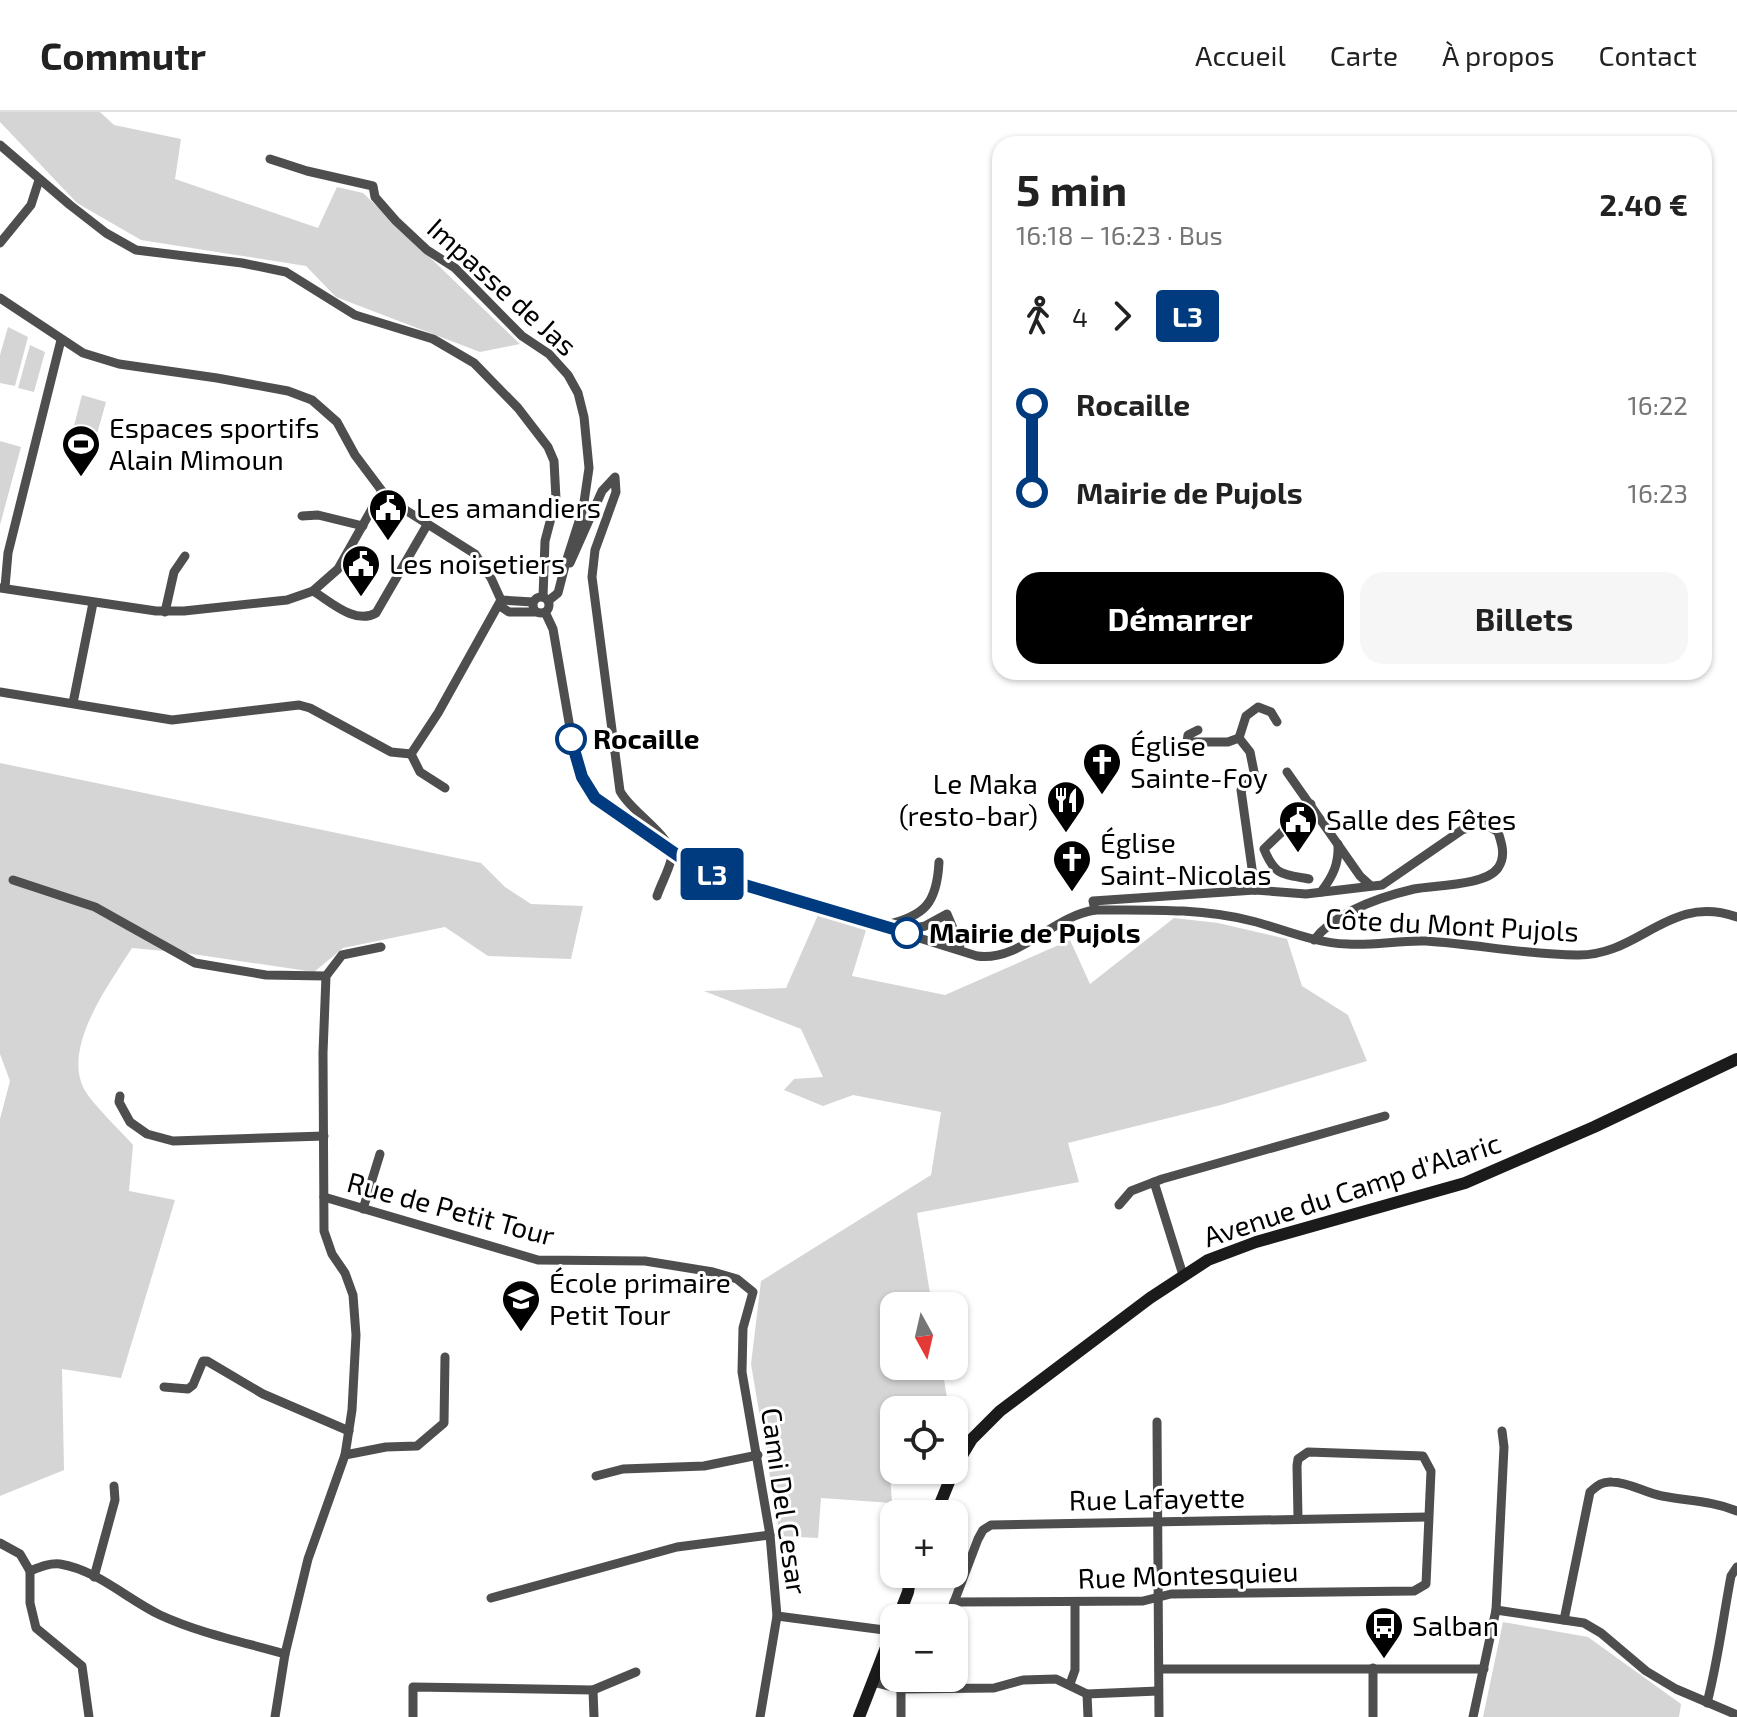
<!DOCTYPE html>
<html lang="fr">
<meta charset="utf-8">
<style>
:root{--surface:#fff;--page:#f6f6f6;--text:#222;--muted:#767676;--line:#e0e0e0;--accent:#000}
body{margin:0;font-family:"Exo 2",sans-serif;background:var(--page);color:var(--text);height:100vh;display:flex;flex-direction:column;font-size:30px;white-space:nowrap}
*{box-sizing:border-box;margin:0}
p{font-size:26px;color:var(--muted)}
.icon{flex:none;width:44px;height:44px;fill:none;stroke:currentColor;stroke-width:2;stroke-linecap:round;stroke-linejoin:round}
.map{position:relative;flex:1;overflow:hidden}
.side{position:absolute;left:992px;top:24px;width:720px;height:544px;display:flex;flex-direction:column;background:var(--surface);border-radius:24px;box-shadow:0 2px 6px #0004}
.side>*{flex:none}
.badge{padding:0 16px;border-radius:6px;font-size:28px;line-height:52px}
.needle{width:52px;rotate:172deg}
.controls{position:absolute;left:880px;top:1180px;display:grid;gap:16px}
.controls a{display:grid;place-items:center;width:88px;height:88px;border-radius:16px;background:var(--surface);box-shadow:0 2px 6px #0004;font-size:40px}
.map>.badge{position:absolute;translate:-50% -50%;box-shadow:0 0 0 4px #fff}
.legs{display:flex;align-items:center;gap:12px;height:88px;padding:0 24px;font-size:26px}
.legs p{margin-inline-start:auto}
.headline{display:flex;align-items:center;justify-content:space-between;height:136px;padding:0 24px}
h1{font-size:44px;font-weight:700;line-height:60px}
.primary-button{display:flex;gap:16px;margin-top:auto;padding:16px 24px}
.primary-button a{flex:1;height:92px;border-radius:24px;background:var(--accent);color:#fff;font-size:32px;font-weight:700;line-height:92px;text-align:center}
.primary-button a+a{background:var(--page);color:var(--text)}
ul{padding:0 24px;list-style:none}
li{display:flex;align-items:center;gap:28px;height:88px;font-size:30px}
li i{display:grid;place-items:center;width:12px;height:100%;margin:0 10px;background:currentColor}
li i::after{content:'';width:20px;height:20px;margin:-10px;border:6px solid;border-radius:50%;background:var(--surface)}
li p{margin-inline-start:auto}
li:first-child i{background:linear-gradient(#0000 50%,currentColor 0)}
li:last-child i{background:linear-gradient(currentColor 50%,#0000 0)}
header{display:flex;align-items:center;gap:48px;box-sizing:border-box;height:112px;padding:0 40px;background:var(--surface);border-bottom:2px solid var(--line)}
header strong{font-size:38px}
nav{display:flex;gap:44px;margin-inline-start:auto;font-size:28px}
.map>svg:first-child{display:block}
.green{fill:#d5d5d5}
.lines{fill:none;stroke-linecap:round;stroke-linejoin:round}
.street{stroke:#4e4e4e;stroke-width:9}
.secondary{stroke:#1b1b1b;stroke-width:12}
.line-1-casing{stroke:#fff;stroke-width:18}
.line-1{stroke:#003b80;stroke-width:12}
.stop-1-dot{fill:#fff;stroke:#003b80;stroke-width:4}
.labels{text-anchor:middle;stroke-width:6;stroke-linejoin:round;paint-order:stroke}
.street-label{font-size:28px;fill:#000;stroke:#fff}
.poi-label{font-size:28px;fill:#000;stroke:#fff;text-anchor:start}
.stop-label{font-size:28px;font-weight:bold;fill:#000;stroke:#fff;text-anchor:start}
</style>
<header>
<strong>Commutr</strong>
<nav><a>Accueil</a><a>Carte</a><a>À propos</a><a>Contact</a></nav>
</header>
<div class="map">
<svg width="1737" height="1605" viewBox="0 0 1737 1605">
<rect width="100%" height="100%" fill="#fff"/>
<g class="green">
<path d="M0 0H100L114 13 181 27 175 67 318 116 337 75 363 81 520 232 480 240 336 185 306 154 141 128 77 91 0 10Z"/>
<path d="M8 215 28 225 15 274 0 271V243Z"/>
<path d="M30 233 45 240 34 280 18 276Z"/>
<path d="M82 283 106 290 93 336 70 329Z"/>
<path d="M0 329 21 335 0 413Z"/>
<path d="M0 651 481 751 505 775 531 792 583 794 571 847 488 844 445 815 343 836 314 860 186 841 132 836C110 871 62 934 84 977 93 993 120 1018 133 1033L129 1079 175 1088 121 1266 62 1257 64 1358 0 1384V1007L10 969 0 942Z"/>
<path d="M818 803 866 818 852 864 945 883 1070 828 1090 872 1174 806 1218 811 1287 827 1302 874 1348 903 1367 949 1221 993 1068 1031 1079 1070 917 1101 932 1194H894V1254H942L948 1293 944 1298H894V1356L890 1360 892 1391 821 1386 818 1426 780 1424 751 1252 761 1169 931 1063 941 1000 853 983 823 994 784 978 794 967 823 965 801 917 704 879 786 876Z"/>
<path d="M1503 1510 1588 1525 1681 1592 1679 1605H1483Z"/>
</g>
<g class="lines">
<g class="street">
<path d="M0 33 70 93 106 121 136 138 242 151 286 160 355 203 433 227 474 251 518 296 548 335 554 349 556 387 545 429 543 485"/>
<path d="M270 47 307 59 373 74 375 85 396 109 427 138 455 156 522 224 549 242 568 263 578 281 584 305 589 356 583 397 566 450 570 451 602 379 615 365 616 380 595 438 592 465 620 679C631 701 676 725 671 748 668 760 661 772 657 784"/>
<path d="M0 131 31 93 39 68"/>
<path d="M0 186 83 241 119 252 217 266 288 279 312 288 337 310 355 343 382 379 396 392 475 442 491 466 501 488"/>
<path d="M370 402 396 392"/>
<path d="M302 404 318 403 363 414"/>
<path d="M5 475 8 441 61 228"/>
<path d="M0 476 156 499H184L287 488 313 479 338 457 382 379"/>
<path d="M313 479C331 490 355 513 376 501L427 413"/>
<circle cx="541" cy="493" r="8"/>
<path d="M501 488 533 490"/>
<path d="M548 489 558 481 566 450"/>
<path d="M500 494 509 500H536"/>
<path d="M165 500 174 460 185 444"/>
<path d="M545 500 553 517 576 651 582 665 595 686 680 745 707 760 977 844C1020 850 1053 804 1095 798 1147 798 1201 796 1252 809 1284 817 1313 831 1347 832 1373 834 1399 828 1426 829 1476 832 1527 843 1577 843 1641 844 1668 781 1737 805"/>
<path d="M0 580 172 608 299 593 310 596 391 640 411 642"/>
<path d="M73 591 93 491"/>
<path d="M1198 618 1188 623 1187 630H1228L1239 626"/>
<path d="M1239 626 1250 640 1255 665 1241 678 1255 778"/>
<path d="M1239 626 1246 604 1258 595 1271 600 1277 610"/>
<path d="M411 642 438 601 501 488"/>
<path d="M411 642 420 660 445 676"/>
<path d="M1287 660 1360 764 1371 774"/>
<path d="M1309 767C1282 762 1275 764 1264 737L1311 692"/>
<path d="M13 768 95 795 195 851 266 863 326 864"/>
<path d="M1321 780C1333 764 1339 752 1338 732"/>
<path d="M1095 798 1093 789 1255 778 1306 782 1382 773 1462 718 1483 711 1498 720C1502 732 1506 744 1498 756 1485 774 1435 773 1414 777 1380 785 1336 800 1314 828"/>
<path d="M886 813C925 804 937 791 939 750"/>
<path d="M903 819 925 814 947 802 960 833 959 837"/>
<path d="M120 984 119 990 130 1010 147 1022 173 1029 324 1024"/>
<path d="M1154 1070 1183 1163"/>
<path d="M324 1085 538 1148 645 1149 713 1160 737 1167 753 1180 743 1216 742 1260 770 1423 777 1504 760 1605"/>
<path d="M1119 1093 1131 1079 1162 1067 1385 1004"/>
<path d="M363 1097 380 1042"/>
<path d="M164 1275 188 1277 193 1273 203 1249H207L263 1282 349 1319"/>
<path d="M1157 1310 1159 1605"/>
<path d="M345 1343 386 1335 417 1334 444 1311 445 1245"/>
<path d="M596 1364 623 1357 704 1354 758 1343"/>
<path d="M0 1431 20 1442 30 1459V1491L36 1516 82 1554 89 1605"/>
<path d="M30 1459C40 1455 49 1451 60 1452 97 1458 127 1487 160 1503 199 1521 243 1530 285 1542"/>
<path d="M94 1465 115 1388 114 1374"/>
<path d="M491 1486 677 1435 770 1423"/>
<path d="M954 1490 1143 1489 1171 1482 1414 1479 1426 1472 1431 1359 1423 1344 1308 1340 1298 1347 1297 1354 1298 1406"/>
<path d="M1496 1498 1584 1511 1601 1521 1646 1559 1676 1577 1737 1603"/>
<path d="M777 1504 892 1519"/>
<path d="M948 1506 978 1427 983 1418 991 1413 1428 1405"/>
<path d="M1564 1508 1590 1380C1597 1374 1602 1369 1612 1370 1629 1370 1645 1381 1662 1384 1688 1389 1712 1389 1737 1399"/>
<path d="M1159 1557H1484"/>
<path d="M872 1570 901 1577 994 1576 1023 1568 1056 1567 1087 1582 1158 1579"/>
<path d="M1070 1572 1075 1558V1490"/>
<path d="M593 1578 636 1560"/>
<path d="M1087 1582 1088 1605"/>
<path d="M1707 1591C1718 1549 1723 1506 1731 1464L1737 1455"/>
<path d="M275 1605 285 1542 308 1447 345 1343 352 1298 356 1223 353 1183 345 1161 332 1142 324 1119 323 941 326 864 342 843 381 835"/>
<path d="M413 1605V1575L593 1578 594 1605"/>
<path d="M901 1605V1577"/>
<path d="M1373 1605V1556"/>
<path d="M1473 1605 1496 1498 1504 1335 1502 1319"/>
</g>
<g class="secondary">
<path d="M936 1402 955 1355 972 1327 1000 1299 1150 1186 1208 1148 1256 1130 1465 1071 1594 1015 1737 947"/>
<path d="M898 1506 908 1480 911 1462"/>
<path d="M859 1605 894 1515"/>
</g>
</g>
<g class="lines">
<defs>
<path id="line-1" d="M571 627 582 665 595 686 680 745 721 766 907 821"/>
</defs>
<use href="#line-1" class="line-1-casing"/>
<use href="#line-1" class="line-1"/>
</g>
<defs>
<symbol id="stadium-pin" viewBox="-11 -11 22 30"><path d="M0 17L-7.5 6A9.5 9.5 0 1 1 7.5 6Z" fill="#000" stroke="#fff"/><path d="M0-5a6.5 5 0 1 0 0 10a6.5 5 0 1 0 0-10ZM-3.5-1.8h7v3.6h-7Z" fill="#fff"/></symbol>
<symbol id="civic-pin" viewBox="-11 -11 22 30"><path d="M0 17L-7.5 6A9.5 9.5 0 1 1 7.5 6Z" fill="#000" stroke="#fff"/><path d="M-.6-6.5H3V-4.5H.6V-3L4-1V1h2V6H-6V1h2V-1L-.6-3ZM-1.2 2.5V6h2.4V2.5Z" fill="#fff"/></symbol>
<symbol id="church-pin" viewBox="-11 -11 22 30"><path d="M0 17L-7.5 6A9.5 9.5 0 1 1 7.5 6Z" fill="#000" stroke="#fff"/><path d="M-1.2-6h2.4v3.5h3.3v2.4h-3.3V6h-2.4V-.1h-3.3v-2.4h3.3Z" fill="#fff"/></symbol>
<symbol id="restaurant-pin" viewBox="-11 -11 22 30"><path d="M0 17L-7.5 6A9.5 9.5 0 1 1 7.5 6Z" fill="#000" stroke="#fff"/><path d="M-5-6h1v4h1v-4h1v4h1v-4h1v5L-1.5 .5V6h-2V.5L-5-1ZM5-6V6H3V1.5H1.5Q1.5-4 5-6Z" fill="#fff"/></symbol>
<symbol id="school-pin" viewBox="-11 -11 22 30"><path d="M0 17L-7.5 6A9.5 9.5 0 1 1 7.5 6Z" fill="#000" stroke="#fff"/><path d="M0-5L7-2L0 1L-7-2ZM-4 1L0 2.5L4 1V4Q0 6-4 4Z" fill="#fff"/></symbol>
<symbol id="bus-pin" viewBox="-11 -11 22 30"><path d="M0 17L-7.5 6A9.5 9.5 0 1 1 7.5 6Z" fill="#000" stroke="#fff"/><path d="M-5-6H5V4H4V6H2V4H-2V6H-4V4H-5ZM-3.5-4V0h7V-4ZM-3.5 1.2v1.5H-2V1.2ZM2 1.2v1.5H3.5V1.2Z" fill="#fff"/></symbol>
</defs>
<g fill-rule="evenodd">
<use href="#stadium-pin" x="59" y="310" width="44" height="60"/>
<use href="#civic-pin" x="366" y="374" width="44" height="60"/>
<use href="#civic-pin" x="339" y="430" width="44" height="60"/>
<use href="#church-pin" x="1080" y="628" width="44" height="60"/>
<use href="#restaurant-pin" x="1044" y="666" width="44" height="60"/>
<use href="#civic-pin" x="1276" y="686" width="44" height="60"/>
<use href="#church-pin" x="1050" y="725" width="44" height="60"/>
<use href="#school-pin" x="499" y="1165" width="44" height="60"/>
<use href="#bus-pin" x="1362" y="1492" width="44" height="60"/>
</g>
<g class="stop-1-dot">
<circle cx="571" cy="627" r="14"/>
<circle cx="907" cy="821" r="14"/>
</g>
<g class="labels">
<g class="street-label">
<text transform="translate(502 175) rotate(42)" y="10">Impasse de Jas</text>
<text transform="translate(1452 813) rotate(3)" y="10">Côte du Mont Pujols</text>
<text transform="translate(1352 1078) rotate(-18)" y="10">Avenue du Camp d'Alaric</text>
<text transform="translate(451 1097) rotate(15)" y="10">Rue de Petit Tour</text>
<text transform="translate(1157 1387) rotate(-1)" y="10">Rue Lafayette</text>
<text transform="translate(784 1389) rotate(82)" y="10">Cami Del Cesar</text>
<text transform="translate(1188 1463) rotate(-2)" y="10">Rue Montesquieu</text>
</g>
<g class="poi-label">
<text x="109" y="326">Espaces sportifs<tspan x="109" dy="32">Alain Mimoun</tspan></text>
<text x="416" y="406">Les amandiers</text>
<text x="389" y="462">Les noisetiers</text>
<text x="1130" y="644">Église<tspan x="1130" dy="32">Sainte-Foy</tspan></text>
<text x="1038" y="682" text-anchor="end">Le Maka<tspan x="1038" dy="32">(resto-bar)</tspan></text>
<text x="1326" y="718">Salle des Fêtes</text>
<text x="1100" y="741">Église<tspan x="1100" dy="32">Saint-Nicolas</tspan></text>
<text x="549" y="1181">École primaire<tspan x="549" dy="32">Petit Tour</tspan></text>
<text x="1412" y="1524">Salban</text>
</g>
<g class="stop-label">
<text x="593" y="637">Rocaille</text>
<text x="929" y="831">Mairie de Pujols</text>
</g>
</g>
</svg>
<div class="controls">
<a><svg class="needle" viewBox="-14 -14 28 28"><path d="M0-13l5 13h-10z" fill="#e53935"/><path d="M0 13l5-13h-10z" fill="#767676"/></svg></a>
<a><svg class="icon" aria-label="locate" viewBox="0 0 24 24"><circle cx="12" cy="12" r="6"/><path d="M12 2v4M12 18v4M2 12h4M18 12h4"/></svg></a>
<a>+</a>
<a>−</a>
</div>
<b class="badge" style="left:712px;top:762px;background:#003b80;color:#fff">L3</b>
<section class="side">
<div class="headline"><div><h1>5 min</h1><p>16:18 – 16:23 · Bus</p></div><b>2.40 €</b></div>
<div class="legs"><svg class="icon" aria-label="walk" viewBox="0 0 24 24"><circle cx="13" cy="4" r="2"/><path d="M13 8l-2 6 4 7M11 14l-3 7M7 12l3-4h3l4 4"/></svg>4<svg class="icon" aria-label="forward" viewBox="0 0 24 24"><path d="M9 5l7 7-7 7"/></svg><b class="badge" style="background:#003b80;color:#fff">L3</b></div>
<ul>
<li><i style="color:#003b80"></i><b>Rocaille</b><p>16:22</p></li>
<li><i style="color:#003b80"></i><b>Mairie de Pujols</b><p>16:23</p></li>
</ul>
<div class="primary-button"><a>Démarrer</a><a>Billets</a></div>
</section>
</div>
